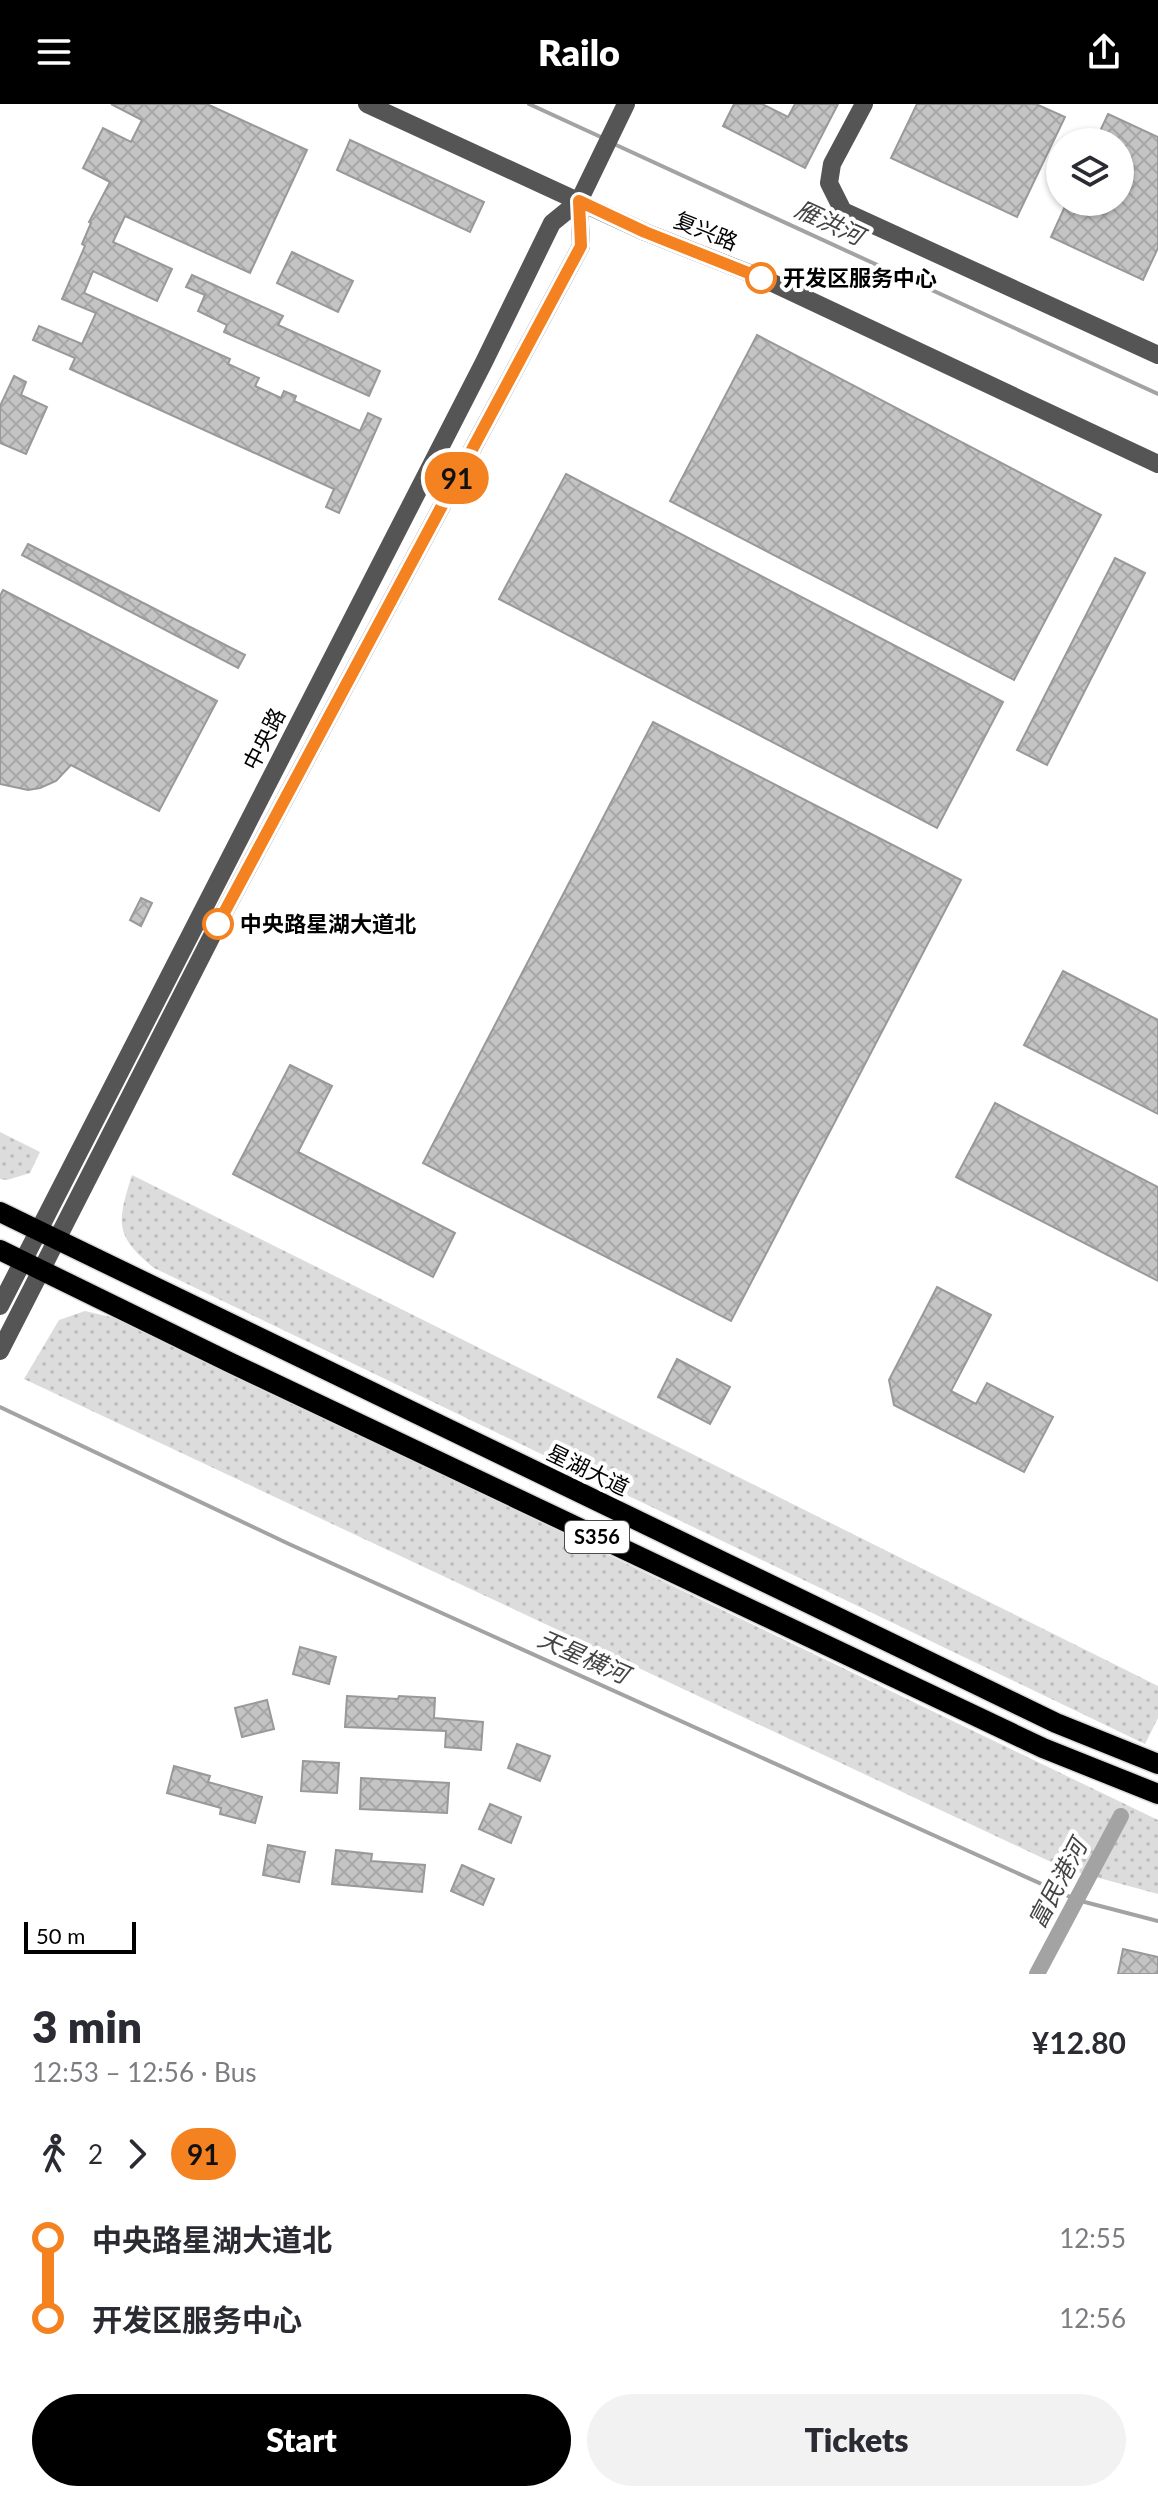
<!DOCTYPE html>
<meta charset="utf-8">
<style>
:root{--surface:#fff;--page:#f2f2f3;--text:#2b2b33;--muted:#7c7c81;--accent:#000}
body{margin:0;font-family:Lato,"Noto Sans SC",sans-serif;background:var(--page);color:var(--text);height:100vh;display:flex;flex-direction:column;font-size:30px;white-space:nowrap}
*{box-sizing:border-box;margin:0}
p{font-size:26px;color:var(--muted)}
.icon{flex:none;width:44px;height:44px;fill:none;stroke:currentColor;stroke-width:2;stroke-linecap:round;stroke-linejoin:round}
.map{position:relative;height:1870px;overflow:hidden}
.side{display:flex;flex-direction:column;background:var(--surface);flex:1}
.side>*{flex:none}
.badge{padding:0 16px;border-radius:26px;font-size:28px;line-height:52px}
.tools{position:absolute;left:1046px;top:24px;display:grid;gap:16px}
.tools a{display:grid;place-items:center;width:88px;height:88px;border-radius:50%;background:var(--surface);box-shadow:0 2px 6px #0004;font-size:40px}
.scale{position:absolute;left:24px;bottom:20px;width:112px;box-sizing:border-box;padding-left:8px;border:4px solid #000;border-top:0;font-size:22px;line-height:28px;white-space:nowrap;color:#000;-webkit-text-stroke:6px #fff;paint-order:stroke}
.map>.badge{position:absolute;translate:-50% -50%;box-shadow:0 0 0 4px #fff}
.legs{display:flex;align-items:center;gap:12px;height:88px;padding:0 32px;font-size:26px}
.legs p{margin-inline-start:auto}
.overview{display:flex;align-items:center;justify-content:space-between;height:136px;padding:0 32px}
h1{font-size:44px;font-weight:800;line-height:60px}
.button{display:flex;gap:16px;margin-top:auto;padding:16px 32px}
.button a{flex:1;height:92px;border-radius:48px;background:var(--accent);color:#fff;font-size:32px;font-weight:800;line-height:92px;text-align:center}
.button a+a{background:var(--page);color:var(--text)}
ul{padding:0 32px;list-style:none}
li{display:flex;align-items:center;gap:28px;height:80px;font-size:30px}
li i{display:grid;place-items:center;width:12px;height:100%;margin:0 10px;background:currentColor}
li i::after{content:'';width:20px;height:20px;margin:-10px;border:6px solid;border-radius:50%;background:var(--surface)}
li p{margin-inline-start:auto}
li:first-child i{background:linear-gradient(#0000 50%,currentColor 0)}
li:last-child i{background:linear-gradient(currentColor 50%,#0000 0)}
header{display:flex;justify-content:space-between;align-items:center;height:104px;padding:0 32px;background:var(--accent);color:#fff;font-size:36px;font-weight:800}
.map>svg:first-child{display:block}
.grass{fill:url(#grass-dots)}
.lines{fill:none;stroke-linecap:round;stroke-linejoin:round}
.stream{stroke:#a3a3a3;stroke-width:4}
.canal{stroke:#a3a3a3;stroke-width:16}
.building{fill:url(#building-cross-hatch);stroke:#999;stroke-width:2}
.major-casing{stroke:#dbdbdb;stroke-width:23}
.minor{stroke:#555;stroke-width:18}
.major{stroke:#000;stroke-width:20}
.line-1-casing{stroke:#fff;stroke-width:18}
.line-1{stroke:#f58220;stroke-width:12}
.stop-1-dot{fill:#fff;stroke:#f58220;stroke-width:4}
.labels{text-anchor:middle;stroke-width:8;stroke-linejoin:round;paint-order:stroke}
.shield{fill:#fff;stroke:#4c4c4c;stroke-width:2}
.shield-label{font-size:20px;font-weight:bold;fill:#000}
.street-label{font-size:22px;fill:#000;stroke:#fff}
.stop-label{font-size:22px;font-weight:bold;fill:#000;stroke:#fff;text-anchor:start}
.water-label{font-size:24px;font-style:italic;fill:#444;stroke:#fff}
</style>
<header><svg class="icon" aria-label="menu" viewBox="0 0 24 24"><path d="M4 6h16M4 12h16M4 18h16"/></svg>Railo<svg class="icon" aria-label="share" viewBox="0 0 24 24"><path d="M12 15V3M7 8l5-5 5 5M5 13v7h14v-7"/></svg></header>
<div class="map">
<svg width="1158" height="1870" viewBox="0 0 1158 1870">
<defs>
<pattern id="grass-dots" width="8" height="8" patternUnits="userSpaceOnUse" patternTransform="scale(2)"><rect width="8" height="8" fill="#dcdcdc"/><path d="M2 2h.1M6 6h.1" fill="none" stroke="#bbb" stroke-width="1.8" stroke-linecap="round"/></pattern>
<pattern id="building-cross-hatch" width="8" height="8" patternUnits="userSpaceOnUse" patternTransform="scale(2)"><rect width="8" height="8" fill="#c4c4c4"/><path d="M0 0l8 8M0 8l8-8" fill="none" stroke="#a7a7a7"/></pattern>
</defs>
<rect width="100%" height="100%" fill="#fff"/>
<g class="grass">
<path d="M0 1028 40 1048 30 1069 7 1076 0 1075Z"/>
<path d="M132 1071 1158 1582V1614L1145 1640 154 1164C114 1132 117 1118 132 1071Z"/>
<path d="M85 1207 119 1215 1158 1716V1790L1066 1765 24 1275 59 1216Z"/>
</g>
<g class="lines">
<g class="stream">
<path d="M529 0 603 34"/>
<path d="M614 40 1158 290"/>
<path d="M0 1303 289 1440 1077 1796 1158 1817"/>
</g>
<path class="canal" d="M1037 1870 1121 1712"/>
</g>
<g class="building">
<path d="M111 0H207L307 46 250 169 125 112 113 138 172 165 157 197 93 167 84 189 230 255 228 260 259 274 255 282 281 294 284 287 296 292 294 297 360 327 368 309 381 315 339 409 326 403 334 385 70 265 75 254 33 236 39 222 82 240 96 209 62 195 85 142 82 140 91 119 89 118 110 78 83 64 103 24 131 38 142 16Z"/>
<path d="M734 0H762L788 13 795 0H838L805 64 723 22Z"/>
<path d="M917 0H1036L1065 13 1017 113 891 54Z"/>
<path d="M1108 10 1158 33V144L1143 176 1051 133 1067 98H1120V38H1095Z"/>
<path d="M350 36 484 98 470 128 337 66Z"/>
<path d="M292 148 353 177 338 208 277 179Z"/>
<path d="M192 171 283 212 278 221 380 267 369 292 224 228 227 221 198 207 205 191 186 183Z"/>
<path d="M757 231 1101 411 1014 576 670 397Z"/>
<path d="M14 272 26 278 21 291 47 303 26 350 0 339V302Z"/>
<path d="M566 370 1003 598 937 724 499 495Z"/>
<path d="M28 440 245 551 238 564 22 451Z"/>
<path d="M1115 454 1145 469 1047 661 1017 646Z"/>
<path d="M3 486 217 597 159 707 71 661 56 677 40 684 28 686 0 680V492Z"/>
<path d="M653 618 961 776 731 1217 423 1059Z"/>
<path d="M141 794 152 799 141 822 130 816Z"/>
<path d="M1063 867 1158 916V1010L1024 941Z"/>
<path d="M290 961 332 982 298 1048 455 1129 433 1173 233 1070Z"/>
<path d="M995 999 1158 1083V1177L956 1073Z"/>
<path d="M937 1183 991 1211 951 1287 976 1300 987 1279 1053 1313 1024 1368 894 1301 889 1276Z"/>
<path d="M677 1255 730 1283 710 1320 658 1293Z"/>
<path d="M300 1543 336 1553 329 1580 293 1570Z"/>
<path d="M347 1592 398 1595 399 1592 435 1594 434 1614 483 1618 481 1646 445 1643 446 1627 345 1623Z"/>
<path d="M267 1596 274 1625 242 1633 235 1604Z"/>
<path d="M517 1640 550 1652 540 1677 508 1664Z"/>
<path d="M303 1657 339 1659 337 1689 301 1687Z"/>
<path d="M174 1662 210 1672 208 1678 262 1693 255 1719 220 1710 221 1704 167 1689Z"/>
<path d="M361 1674 449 1679 447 1709 360 1705Z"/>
<path d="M490 1700 521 1713 511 1739 479 1725Z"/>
<path d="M268 1741 305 1748 299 1778 263 1771Z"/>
<path d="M336 1746 372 1750 371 1757 425 1761 422 1788 332 1780Z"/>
<path d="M462 1761 494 1775 483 1801 451 1787Z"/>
<path d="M1123 1845 1158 1853V1870H1118Z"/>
</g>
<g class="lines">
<defs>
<g id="major">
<path d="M0 1108 1056 1619 1158 1660"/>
<path d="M0 1146 231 1259 1043 1644 1158 1690"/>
</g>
</defs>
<use href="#major" class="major-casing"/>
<g class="minor">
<path d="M367 0 645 128 764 175 1158 360"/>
<path d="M864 0 832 60 829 79 843 107 1158 251"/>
<path d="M0 1202 484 258 552 119 579 97"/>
<path d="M0 1247 218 820 581 142 579 97 626 0"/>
</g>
<use href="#major" class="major"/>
</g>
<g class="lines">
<defs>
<path id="line-1" d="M218 820 581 142 579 97 645 128 761 174"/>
</defs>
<use href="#line-1" class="line-1-casing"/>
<use href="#line-1" class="line-1"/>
</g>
<g class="stop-1-dot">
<circle cx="761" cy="174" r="14"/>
<circle cx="218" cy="820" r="14"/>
</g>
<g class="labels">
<rect class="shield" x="565" y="1417" width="64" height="32" rx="6"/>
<g class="shield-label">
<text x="597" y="1440">S356</text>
</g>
<g class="street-label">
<text transform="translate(706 127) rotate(22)" y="8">复兴路</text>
<text transform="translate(264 635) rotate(-63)" y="8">中央路</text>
<text transform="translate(588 1366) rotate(26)" y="8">星湖大道</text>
</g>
<g class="stop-label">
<text x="783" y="182">开发区服务中心</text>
<text x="240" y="828">中央路星湖大道北</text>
</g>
<g class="water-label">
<text transform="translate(829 119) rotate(25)" y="8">雁洪河</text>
<text transform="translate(583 1553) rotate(24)" y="8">天星横河</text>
<text transform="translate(1058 1780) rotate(-62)" y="8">富民港河</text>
</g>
</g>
</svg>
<div class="tools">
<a><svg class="icon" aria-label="layers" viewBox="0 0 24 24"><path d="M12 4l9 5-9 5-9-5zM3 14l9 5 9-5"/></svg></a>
</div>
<div class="scale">50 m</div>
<b class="badge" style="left:457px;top:374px;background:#f58220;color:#111">91</b>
</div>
<section class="side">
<div class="overview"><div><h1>3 min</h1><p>12:53 – 12:56 · Bus</p></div><b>¥12.80</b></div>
<div class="legs"><svg class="icon" aria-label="walk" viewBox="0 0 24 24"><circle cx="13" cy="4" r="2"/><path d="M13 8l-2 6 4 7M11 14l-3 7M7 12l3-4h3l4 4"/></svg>2<svg class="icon" aria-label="forward" viewBox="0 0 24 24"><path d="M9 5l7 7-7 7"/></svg><b class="badge" style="background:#f58220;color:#111">91</b></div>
<ul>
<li><i style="color:#f58220"></i><b>中央路星湖大道北</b><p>12:55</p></li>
<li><i style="color:#f58220"></i><b>开发区服务中心</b><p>12:56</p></li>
</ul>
<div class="button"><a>Start</a><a>Tickets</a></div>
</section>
